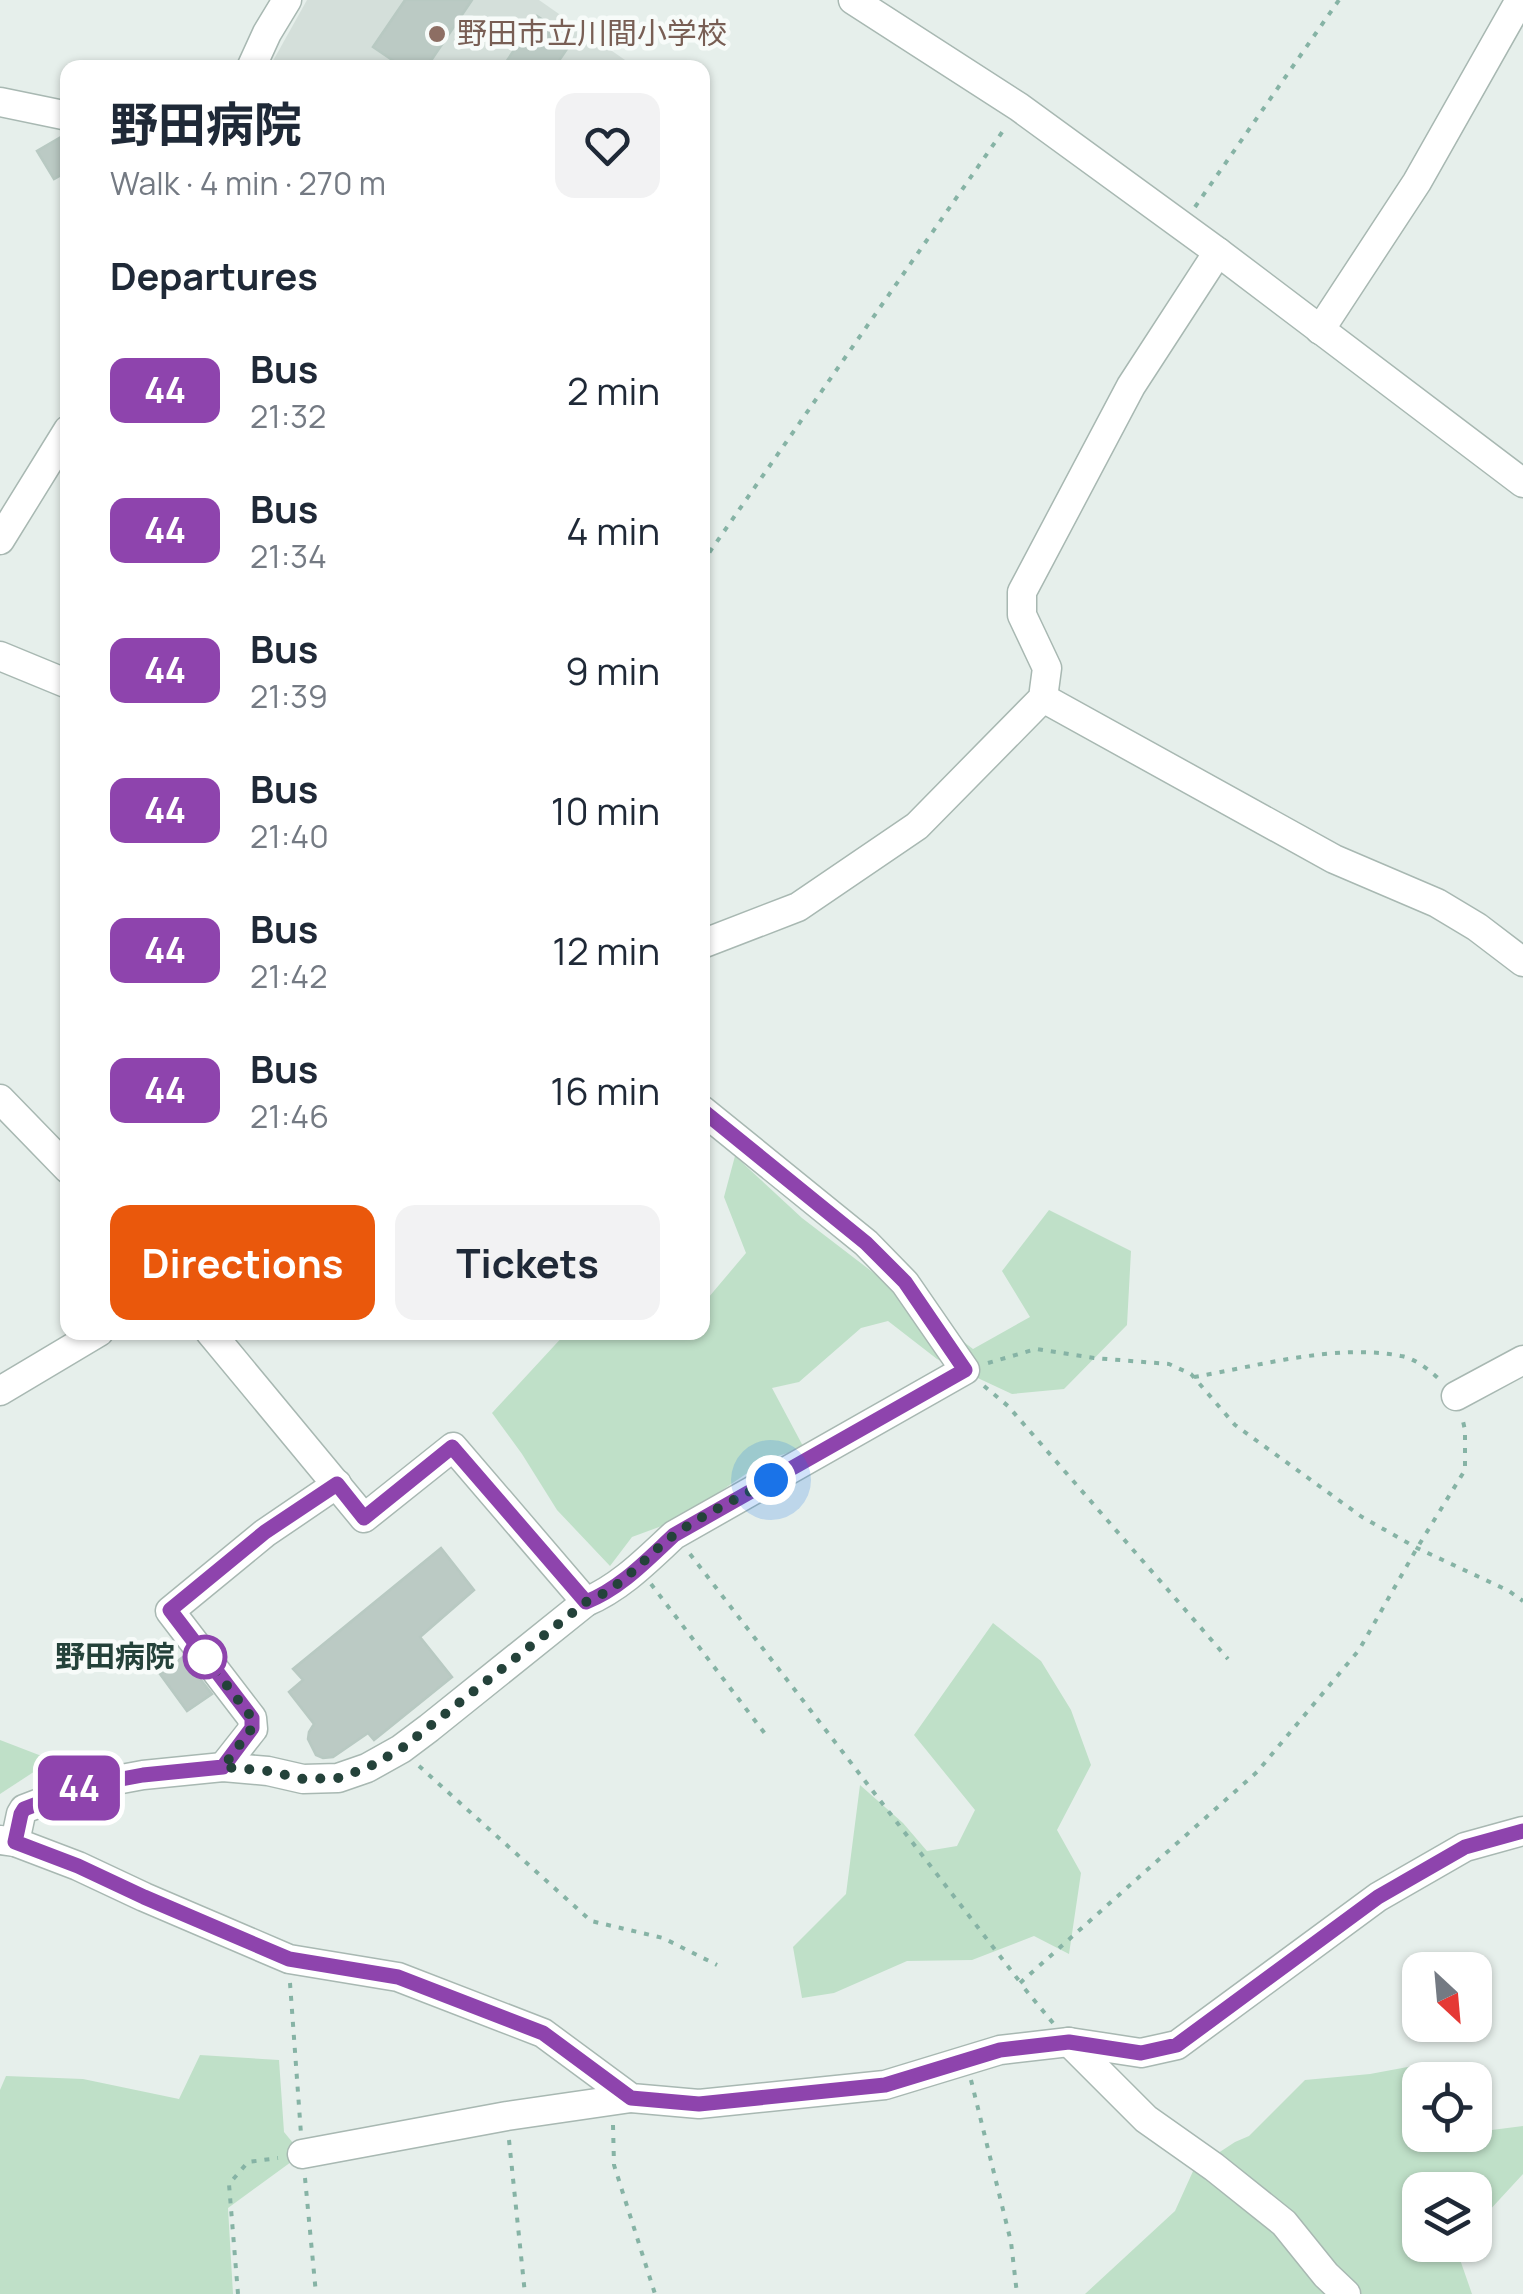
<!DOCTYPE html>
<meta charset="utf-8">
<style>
:root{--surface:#fff;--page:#f2f2f3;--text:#1f2937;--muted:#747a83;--accent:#ea580c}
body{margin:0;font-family:Manrope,"Noto Sans JP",sans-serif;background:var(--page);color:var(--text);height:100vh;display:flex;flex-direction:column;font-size:38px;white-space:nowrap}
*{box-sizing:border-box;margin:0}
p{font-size:32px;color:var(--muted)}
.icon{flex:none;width:55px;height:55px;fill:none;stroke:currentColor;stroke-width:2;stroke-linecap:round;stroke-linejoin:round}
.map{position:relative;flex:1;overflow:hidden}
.side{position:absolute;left:60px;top:60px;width:650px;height:1280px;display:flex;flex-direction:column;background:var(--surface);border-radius:20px;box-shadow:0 2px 8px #0004}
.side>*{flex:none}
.badge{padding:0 20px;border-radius:15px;font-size:35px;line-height:65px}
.needle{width:65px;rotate:154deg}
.controls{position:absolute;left:1402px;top:1952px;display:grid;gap:20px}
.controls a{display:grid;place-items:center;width:90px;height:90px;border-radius:20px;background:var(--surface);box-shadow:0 2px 8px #0004;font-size:50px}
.you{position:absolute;width:50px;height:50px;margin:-25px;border:8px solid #fff;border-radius:50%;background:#1a73e8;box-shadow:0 0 0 15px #1a73e833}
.map>.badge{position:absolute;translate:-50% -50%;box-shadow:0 0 0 5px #fff}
h2{padding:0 50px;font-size:38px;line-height:90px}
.round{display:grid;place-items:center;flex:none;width:105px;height:105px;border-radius:20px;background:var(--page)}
.summary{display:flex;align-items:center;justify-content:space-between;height:170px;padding:0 50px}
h1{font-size:48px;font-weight:700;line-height:75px}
.primary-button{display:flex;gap:20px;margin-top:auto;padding:20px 50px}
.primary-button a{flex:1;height:115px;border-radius:20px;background:var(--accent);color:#fff;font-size:40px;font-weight:700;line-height:115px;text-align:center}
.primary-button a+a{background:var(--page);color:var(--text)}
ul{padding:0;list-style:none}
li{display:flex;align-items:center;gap:30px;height:140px;padding:0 50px}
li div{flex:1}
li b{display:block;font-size:38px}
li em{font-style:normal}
li .badge{min-width:110px;font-weight:700;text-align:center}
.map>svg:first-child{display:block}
.built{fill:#d4dfda}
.green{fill:#bfe0c8}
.building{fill:#bbcac4;stroke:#b8c9c2;stroke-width:2.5}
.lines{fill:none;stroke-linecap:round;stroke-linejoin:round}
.minor-casing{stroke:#a8b8b2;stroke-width:31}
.path{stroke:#86b3a5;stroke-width:4;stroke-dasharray:5 8;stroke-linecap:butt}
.minor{stroke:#fff;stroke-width:28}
.line-casing{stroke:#fff;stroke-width:22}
.line{stroke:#8e44ad;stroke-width:15}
.walk{stroke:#24423a;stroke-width:10;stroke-dasharray:0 18}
.education-dot{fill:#8d6e63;stroke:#f7fbf9;stroke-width:4}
.stop-dot{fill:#fff;stroke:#8e44ad;stroke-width:5}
.labels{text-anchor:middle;stroke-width:9;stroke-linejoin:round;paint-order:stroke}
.education-label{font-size:30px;fill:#785e54;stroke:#f7fbf9;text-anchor:start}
.stop-label{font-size:30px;font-weight:bold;fill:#24423a;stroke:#f7fbf9;text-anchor:end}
</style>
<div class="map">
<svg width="1523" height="2294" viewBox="0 0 1523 2294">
<rect width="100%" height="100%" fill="#e6efeb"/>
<path class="built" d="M307 0H539L635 67 269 68Z"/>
<g class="green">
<path d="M735 1156 802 1218 973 1349 1030 1317 1002 1271 1049 1210 1131 1251 1127 1325 1064 1389 1012 1394 937 1359 888 1321 861 1328 799 1382 772 1388 804 1448 768 1459 678 1520 632 1537 610 1566 557 1510 522 1454 492 1413 566 1333 702 1332 703 1304 746 1253 724 1197Z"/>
<path d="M993 1623 1041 1661 1071 1710 1091 1765 1057 1830 1081 1873 1069 1954 1034 1936 972 1960 907 1961 834 1993 802 1998 793 1947 846 1894 860 1785 903 1823 927 1851 957 1846 975 1810 914 1735Z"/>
<path d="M0 1740 52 1760 0 1794Z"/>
<path d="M200 2055 279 2060 284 2132 302 2154 228 2208 233 2294H0V2090L6 2076 83 2079 179 2099Z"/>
<path d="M1413 2066 1422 2080H1420V2135H1475V2130L1484 2131 1523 2126V2174L1475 2226V2190H1420V2245H1458L1456 2248 1472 2294H1085L1175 2211 1194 2169 1235 2142 1249 2136 1305 2080 1370 2074Z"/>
</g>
<g class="building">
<path d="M405 0H472L426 68H404L373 47Z"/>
<path d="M537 16 573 40 554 68H502Z"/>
<path d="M68 133V171L54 179 37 151Z"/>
<path d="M441 1548 474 1590 420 1637 452 1677 374 1740 368 1733 333 1757 323 1758 316 1755 308 1739 309 1732 314 1724 289 1692 303 1680 293 1669Z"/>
<path d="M183 1657 212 1694 187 1711 160 1674Z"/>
</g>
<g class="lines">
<defs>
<g id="minor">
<path d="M853 0 1019 107 1218 252 1523 483"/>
<path d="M251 68 267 33 287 0"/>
<path d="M0 102 68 116"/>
<path d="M1320 330 1417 182 1520 0"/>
<path d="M0 540 68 430"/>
<path d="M0 656 68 684"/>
<path d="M1043 698 1334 859 1437 903 1477 927 1523 962"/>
<path d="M702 944 798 907 917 826 1043 698 1047 668 1022 615V592L1131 386 1218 252"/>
<path d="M0 1099 68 1169"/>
<path d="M210 1332 364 1518 453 1447 586 1602"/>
<path d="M0 1391 99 1332"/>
<path d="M1456 1396 1523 1360"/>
<path d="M223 1767 253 1729 252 1718 170 1611 265 1533 337 1484"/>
<path d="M0 1840 15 1842 78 1866 144 1897 289 1959 398 1977 543 2033 631 2098 699 2104 885 2085 1000 2050 1069 2042 1141 2053 1177 2045 1378 1897 1465 1847 1523 1831"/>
<path d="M15 1842 21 1814 24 1809 84 1786 143 1775 223 1767 268 1771 303 1779 338 1778 367 1768 401 1749 429 1728 586 1602C621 1587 647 1560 674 1535L965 1370 905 1283 866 1243 702 1110"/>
<path d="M1069 2042 1146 2119 1214 2167 1284 2223 1326 2275 1346 2294"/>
<path d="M302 2154 507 2116 631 2098"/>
</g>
</defs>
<use href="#minor" class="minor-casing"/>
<g class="path">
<path d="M1195 207 1339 0"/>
<path d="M702 563 1005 128"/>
<path d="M988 1363 1036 1349 1094 1358 1169 1364 1191 1374 1235 1425 1362 1517 1417 1548 1509 1591 1523 1601"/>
<path d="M1194 1377C1258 1366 1338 1343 1401 1356 1414 1358 1430 1370 1440 1380"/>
<path d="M984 1386 1008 1406 1228 1659"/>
<path d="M690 1554 1020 1982"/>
<path d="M651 1584 769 1739"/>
<path d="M419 1766 591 1921 663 1938 717 1965"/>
<path d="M290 1983 301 2134"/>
<path d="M1053 2023 1020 1983 1257 1772 1359 1650 1417 1548 1465 1470V1430L1462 1417"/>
<path d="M971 2080 1011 2242 1017 2294"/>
<path d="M613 2125 614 2165 655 2294"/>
<path d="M509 2140 525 2294"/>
<path d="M305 2178 316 2294"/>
<path d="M238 2294 229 2184 248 2162 278 2158"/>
</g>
<use href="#minor" class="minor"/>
</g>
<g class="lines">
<defs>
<path id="line" d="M702 1110 866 1243 905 1282 965 1370 674 1535C647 1560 621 1588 586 1602L452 1447 364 1518 337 1484 265 1532 170 1610 252 1718V1728L223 1767 143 1775 84 1786 24 1809 21 1814 15 1842 78 1866 144 1897 289 1959 398 1977 543 2033 631 2098 699 2104 885 2085 1000 2050 1069 2042 1141 2053 1177 2045 1378 1897 1465 1847 1523 1831"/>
</defs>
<use href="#line" class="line-casing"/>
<use href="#line" class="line"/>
<path class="walk" d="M205 1657 252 1718V1728L223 1767 268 1771 303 1779 338 1778 367 1768 401 1749 586 1602C625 1586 642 1559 674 1535 702 1515 741 1497 771 1480"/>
</g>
<circle class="education-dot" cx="437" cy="34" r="10"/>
<circle class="stop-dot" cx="205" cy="1657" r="20"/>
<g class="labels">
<g class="education-label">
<text x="457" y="44">野田市立川間小学校</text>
</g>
<g class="stop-label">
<text x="175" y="1667">野田病院</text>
</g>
</g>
</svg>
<div class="controls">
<a><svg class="needle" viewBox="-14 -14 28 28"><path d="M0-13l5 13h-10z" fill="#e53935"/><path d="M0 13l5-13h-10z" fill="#747a83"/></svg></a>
<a><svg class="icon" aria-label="locate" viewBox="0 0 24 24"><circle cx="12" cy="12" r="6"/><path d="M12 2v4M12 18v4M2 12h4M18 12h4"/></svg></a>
<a><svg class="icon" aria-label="layers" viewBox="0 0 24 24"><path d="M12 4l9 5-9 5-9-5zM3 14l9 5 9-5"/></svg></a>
</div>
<div class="you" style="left:771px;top:1480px"></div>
<b class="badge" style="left:79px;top:1788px;background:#8e44ad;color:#fff">44</b>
<section class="side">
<div class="summary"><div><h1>野田病院</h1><p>Walk · 4 min · 270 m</p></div><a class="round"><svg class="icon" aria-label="heart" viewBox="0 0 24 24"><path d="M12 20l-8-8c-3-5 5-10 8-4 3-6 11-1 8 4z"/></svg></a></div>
<h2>Departures</h2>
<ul>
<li><span class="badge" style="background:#8e44ad;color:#fff">44</span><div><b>Bus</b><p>21:32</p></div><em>2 min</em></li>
<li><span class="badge" style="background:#8e44ad;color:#fff">44</span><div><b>Bus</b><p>21:34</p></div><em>4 min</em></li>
<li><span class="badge" style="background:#8e44ad;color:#fff">44</span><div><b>Bus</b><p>21:39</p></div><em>9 min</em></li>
<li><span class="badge" style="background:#8e44ad;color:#fff">44</span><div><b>Bus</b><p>21:40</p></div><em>10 min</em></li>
<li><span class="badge" style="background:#8e44ad;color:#fff">44</span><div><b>Bus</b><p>21:42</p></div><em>12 min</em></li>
<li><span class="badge" style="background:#8e44ad;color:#fff">44</span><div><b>Bus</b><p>21:46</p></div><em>16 min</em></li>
</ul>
<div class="primary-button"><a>Directions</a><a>Tickets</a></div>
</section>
</div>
